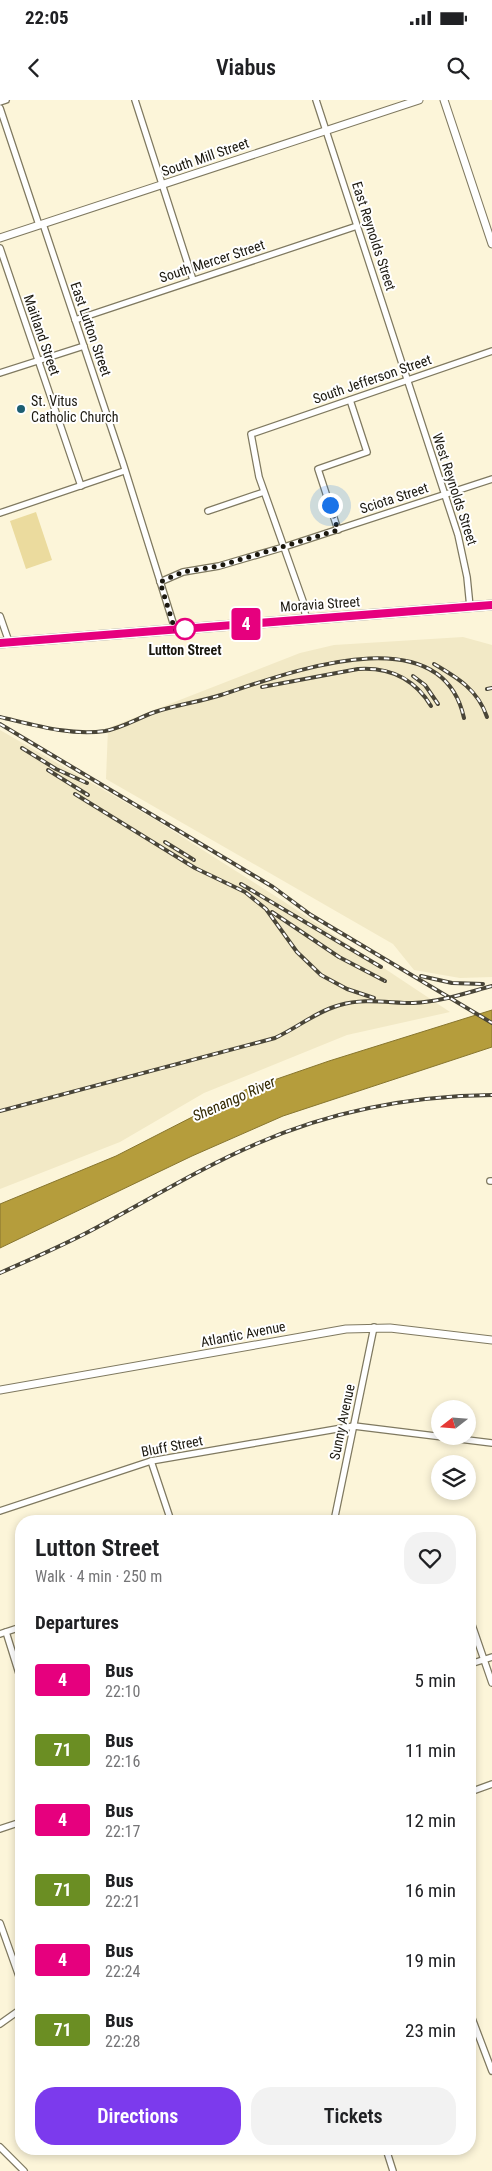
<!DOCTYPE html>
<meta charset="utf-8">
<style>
:root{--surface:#fff;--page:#f2f2f2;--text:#202124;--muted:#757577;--accent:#7c3aed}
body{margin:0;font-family:"Roboto Condensed",sans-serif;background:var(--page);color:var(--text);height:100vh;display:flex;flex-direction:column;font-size:19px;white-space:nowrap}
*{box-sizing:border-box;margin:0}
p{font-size:16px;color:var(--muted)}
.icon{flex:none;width:28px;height:28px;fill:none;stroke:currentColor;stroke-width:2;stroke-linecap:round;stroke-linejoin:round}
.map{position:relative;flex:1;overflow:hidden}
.panel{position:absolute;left:15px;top:1415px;width:461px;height:640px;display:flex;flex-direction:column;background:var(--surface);border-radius:20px;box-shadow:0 2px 8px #0003}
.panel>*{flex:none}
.badge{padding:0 10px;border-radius:4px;font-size:18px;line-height:32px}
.needle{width:32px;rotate:253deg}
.controls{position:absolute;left:431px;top:1300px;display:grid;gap:10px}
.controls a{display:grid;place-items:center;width:45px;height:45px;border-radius:50%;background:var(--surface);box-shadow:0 2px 8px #0003;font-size:25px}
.you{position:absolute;width:25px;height:25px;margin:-12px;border:4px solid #fff;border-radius:50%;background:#1a73e8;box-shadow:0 0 0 8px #1a73e833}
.map>.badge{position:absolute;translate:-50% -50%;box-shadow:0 0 0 2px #fff}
h2{padding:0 20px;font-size:19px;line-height:45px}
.round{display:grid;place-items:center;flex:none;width:52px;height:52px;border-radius:20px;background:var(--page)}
.overview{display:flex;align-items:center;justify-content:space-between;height:85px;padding:0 20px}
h1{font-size:24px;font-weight:600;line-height:38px}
.primary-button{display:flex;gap:10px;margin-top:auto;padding:10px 20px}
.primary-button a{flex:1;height:58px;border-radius:20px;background:var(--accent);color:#fff;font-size:20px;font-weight:600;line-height:58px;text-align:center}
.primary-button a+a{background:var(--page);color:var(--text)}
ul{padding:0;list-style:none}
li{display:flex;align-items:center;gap:15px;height:70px;padding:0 20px}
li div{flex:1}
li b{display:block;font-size:19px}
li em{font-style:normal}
li .badge{min-width:55px;font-weight:700;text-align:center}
.status{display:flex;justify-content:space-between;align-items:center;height:35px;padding:0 25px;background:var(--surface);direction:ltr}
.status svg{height:14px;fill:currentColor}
header{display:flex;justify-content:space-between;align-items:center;height:65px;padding:0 20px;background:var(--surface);font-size:22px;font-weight:600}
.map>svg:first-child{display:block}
.built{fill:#f2e9c6}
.green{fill:#ebdb9e}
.water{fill:#b59d3c;stroke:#87752e}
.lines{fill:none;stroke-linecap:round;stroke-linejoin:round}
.minor-casing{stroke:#7f7960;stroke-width:8}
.tertiary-casing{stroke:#7f7960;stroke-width:9}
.primary-casing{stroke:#7f7960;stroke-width:11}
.minor{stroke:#fff;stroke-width:5.5}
.tertiary{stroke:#fff;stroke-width:7}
.primary{stroke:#fff;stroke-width:9}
.rail-casing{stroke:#494538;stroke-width:4}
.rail{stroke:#fff;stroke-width:2;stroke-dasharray:5.5;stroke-linecap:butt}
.line-casing{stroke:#fff;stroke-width:11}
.line{stroke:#e6007e;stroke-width:8}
.walk{stroke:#1b180f;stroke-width:5;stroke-dasharray:0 9}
.poi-dot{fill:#1c5e72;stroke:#fff;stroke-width:2}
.stop-dot{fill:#fff;stroke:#e6007e;stroke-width:2.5}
.labels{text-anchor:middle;stroke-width:4;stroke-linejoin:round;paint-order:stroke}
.street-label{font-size:14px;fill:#1b180f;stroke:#fff}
.poi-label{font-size:14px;fill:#1b180f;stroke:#fff;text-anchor:start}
.stop-label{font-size:14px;font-weight:bold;fill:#1b180f;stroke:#fff}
.water-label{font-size:15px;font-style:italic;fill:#332900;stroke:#fff}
</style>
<div class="status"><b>22:05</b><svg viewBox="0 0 49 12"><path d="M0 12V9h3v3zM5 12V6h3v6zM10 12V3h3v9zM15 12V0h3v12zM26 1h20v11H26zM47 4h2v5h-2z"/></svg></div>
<header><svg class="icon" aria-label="back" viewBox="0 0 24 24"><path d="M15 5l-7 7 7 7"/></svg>Viabus<svg class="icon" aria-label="search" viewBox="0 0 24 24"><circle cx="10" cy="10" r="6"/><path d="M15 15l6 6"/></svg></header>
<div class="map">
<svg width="492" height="2071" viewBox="0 0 492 2071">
<rect width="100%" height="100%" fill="#fcf5d9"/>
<g class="built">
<path d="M463 537 492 545V877L460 878 414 870 393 844 106 679 108 628 300 553 334 545Z"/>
<path d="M0 630 154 719 283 801 450 912 347 935 204 993 120 1042 0 1089Z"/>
</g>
<path class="green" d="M36 412 52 460 26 469 10 421Z"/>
<path class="water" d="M492 910V947L283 1016 192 1056 0 1148V1104L116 1056 245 990 329 961Z"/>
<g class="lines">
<defs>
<g id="minor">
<path d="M135 0 193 180"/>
<path d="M316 0 458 435 467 477 470 507"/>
<path d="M0 2 6 0"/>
<path d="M0 8 39 125"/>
<path d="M43 124 123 363 175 529"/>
<path d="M0 148 81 386"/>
<path d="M75 220 357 126"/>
<path d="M0 273 84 246"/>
<path d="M208 411 264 392"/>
<path d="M0 413 124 371"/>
<path d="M338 430 318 369 367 352 350 300"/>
<path d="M160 482 183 472 219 466 284 447 492 379"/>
<path d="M0 516 9 542"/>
<path d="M306 519 303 501 259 377 251 334 492 251"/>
<path d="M490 1081H492"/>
<path d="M151 1361 171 1421"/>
<path d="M0 1411 151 1361 354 1326 492 1343"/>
<path d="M334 1421 374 1227"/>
<path d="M470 1519 492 1583"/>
<path d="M6 1532 21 1580"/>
<path d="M0 1534 21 1527"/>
<path d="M470 1564 492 1557"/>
<path d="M470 1692 492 1684"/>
<path d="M0 1729 21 1722"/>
<path d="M0 1823 21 1882"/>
<path d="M470 1913 492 1971"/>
<path d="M0 1924 21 1909"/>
<path d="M0 2047 24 2071"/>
<path d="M386 2049 393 2071"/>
</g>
<g id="tertiary">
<path d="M444 0 492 144"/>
<path d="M0 138 419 0"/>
<path d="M0 1290 346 1229 390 1228 492 1240"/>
</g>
<path id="primary" d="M0 543 492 505"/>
</defs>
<use href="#minor" class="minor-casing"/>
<use href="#tertiary" class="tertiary-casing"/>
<use href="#primary" class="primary-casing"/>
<use href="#minor" class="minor"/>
<use href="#tertiary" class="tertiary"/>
<use href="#primary" class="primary"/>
<defs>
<g id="rail">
<path d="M434 564C458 578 478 590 487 617"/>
<path d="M413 576 425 585 438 604"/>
<path d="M262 587 358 569C390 567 414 578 431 606"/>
<path d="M487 589 492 588"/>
<path d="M0 617C34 625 70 636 105 631 122 628 138 618 155 612 176 605 199 602 221 595 286 574 441 513 464 618"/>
<path d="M0 624 273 787 311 815 492 923"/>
<path d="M22 648 56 669 87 683"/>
<path d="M48 670 88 695"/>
<path d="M75 694 195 768 245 792 266 809 297 852 321 875 347 889 374 898"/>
<path d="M165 742 194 760"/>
<path d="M241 784 381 867"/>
<path d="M272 812 339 857 385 881"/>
<path d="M421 876 452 883 483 884"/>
<path d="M0 1011 275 938C297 928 317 911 340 905 364 898 389 903 413 903 440 902 466 893 492 886"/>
<path d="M0 1173C31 1159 62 1146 92 1130 147 1101 200 1068 256 1044 331 1011 411 996 492 995"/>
</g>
</defs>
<use href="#rail" class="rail-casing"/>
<use href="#rail" class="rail"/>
</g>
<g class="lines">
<defs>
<path id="line" d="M0 543 492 505"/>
</defs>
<use href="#line" class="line-casing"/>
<use href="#line" class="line"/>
<path class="walk" d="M185 529 175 530 160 482 183 472 219 466 338 430 330 405"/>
</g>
<circle class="poi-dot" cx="21" cy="309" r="5"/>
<circle class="stop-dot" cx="185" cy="529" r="10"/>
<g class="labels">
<g class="street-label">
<text transform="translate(205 57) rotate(-19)" y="5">South Mill Street</text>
<text transform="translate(374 136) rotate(72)" y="5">East Reynolds Street</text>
<text transform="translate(212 161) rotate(-18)" y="5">South Mercer Street</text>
<text transform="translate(91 229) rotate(71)" y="5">East Lutton Street</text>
<text transform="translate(42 235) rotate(71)" y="5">Maitland Street</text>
<text transform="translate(372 279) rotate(-19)" y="5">South Jefferson Street</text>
<text transform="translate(455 389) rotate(72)" y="5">West Reynolds Street</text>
<text transform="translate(394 398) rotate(-18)" y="5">Sciota Street</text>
<text transform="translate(320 504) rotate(-4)" y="5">Moravia Street</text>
<text transform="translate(243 1234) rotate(-11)" y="5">Atlantic Avenue</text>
<text transform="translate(342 1322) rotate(-78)" y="5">Sunny Avenue</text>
<text transform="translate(172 1346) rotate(-11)" y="5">Bluff Street</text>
</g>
<g class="poi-label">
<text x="31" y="306">St. Vitus<tspan x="31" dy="16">Catholic Church</tspan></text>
</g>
<g class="stop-label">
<text x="185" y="555">Lutton Street</text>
</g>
<g class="water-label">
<text transform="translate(234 999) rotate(-24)" y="5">Shenango River</text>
</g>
</g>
</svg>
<div class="controls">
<a><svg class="needle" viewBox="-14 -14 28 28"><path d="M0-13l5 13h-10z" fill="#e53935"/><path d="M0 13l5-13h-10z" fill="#757577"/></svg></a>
<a><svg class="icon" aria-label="layers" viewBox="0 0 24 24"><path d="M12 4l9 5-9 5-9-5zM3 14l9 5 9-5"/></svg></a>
</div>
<div class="you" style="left:330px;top:405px"></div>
<b class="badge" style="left:246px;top:524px;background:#e6007e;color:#fff">4</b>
<section class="panel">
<div class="overview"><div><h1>Lutton Street</h1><p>Walk · 4 min · 250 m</p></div><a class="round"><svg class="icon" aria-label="heart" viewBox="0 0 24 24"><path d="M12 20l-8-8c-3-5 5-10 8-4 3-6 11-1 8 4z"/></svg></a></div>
<h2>Departures</h2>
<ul>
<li><span class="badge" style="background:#e6007e;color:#fff">4</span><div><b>Bus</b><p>22:10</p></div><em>5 min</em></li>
<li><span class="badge" style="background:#6b8e23;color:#fff">71</span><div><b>Bus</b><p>22:16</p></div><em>11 min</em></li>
<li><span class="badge" style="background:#e6007e;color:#fff">4</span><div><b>Bus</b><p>22:17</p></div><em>12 min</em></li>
<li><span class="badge" style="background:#6b8e23;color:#fff">71</span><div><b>Bus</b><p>22:21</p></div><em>16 min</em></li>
<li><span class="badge" style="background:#e6007e;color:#fff">4</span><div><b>Bus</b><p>22:24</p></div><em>19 min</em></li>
<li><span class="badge" style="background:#6b8e23;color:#fff">71</span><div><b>Bus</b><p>22:28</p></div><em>23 min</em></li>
</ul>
<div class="primary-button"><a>Directions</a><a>Tickets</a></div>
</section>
</div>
